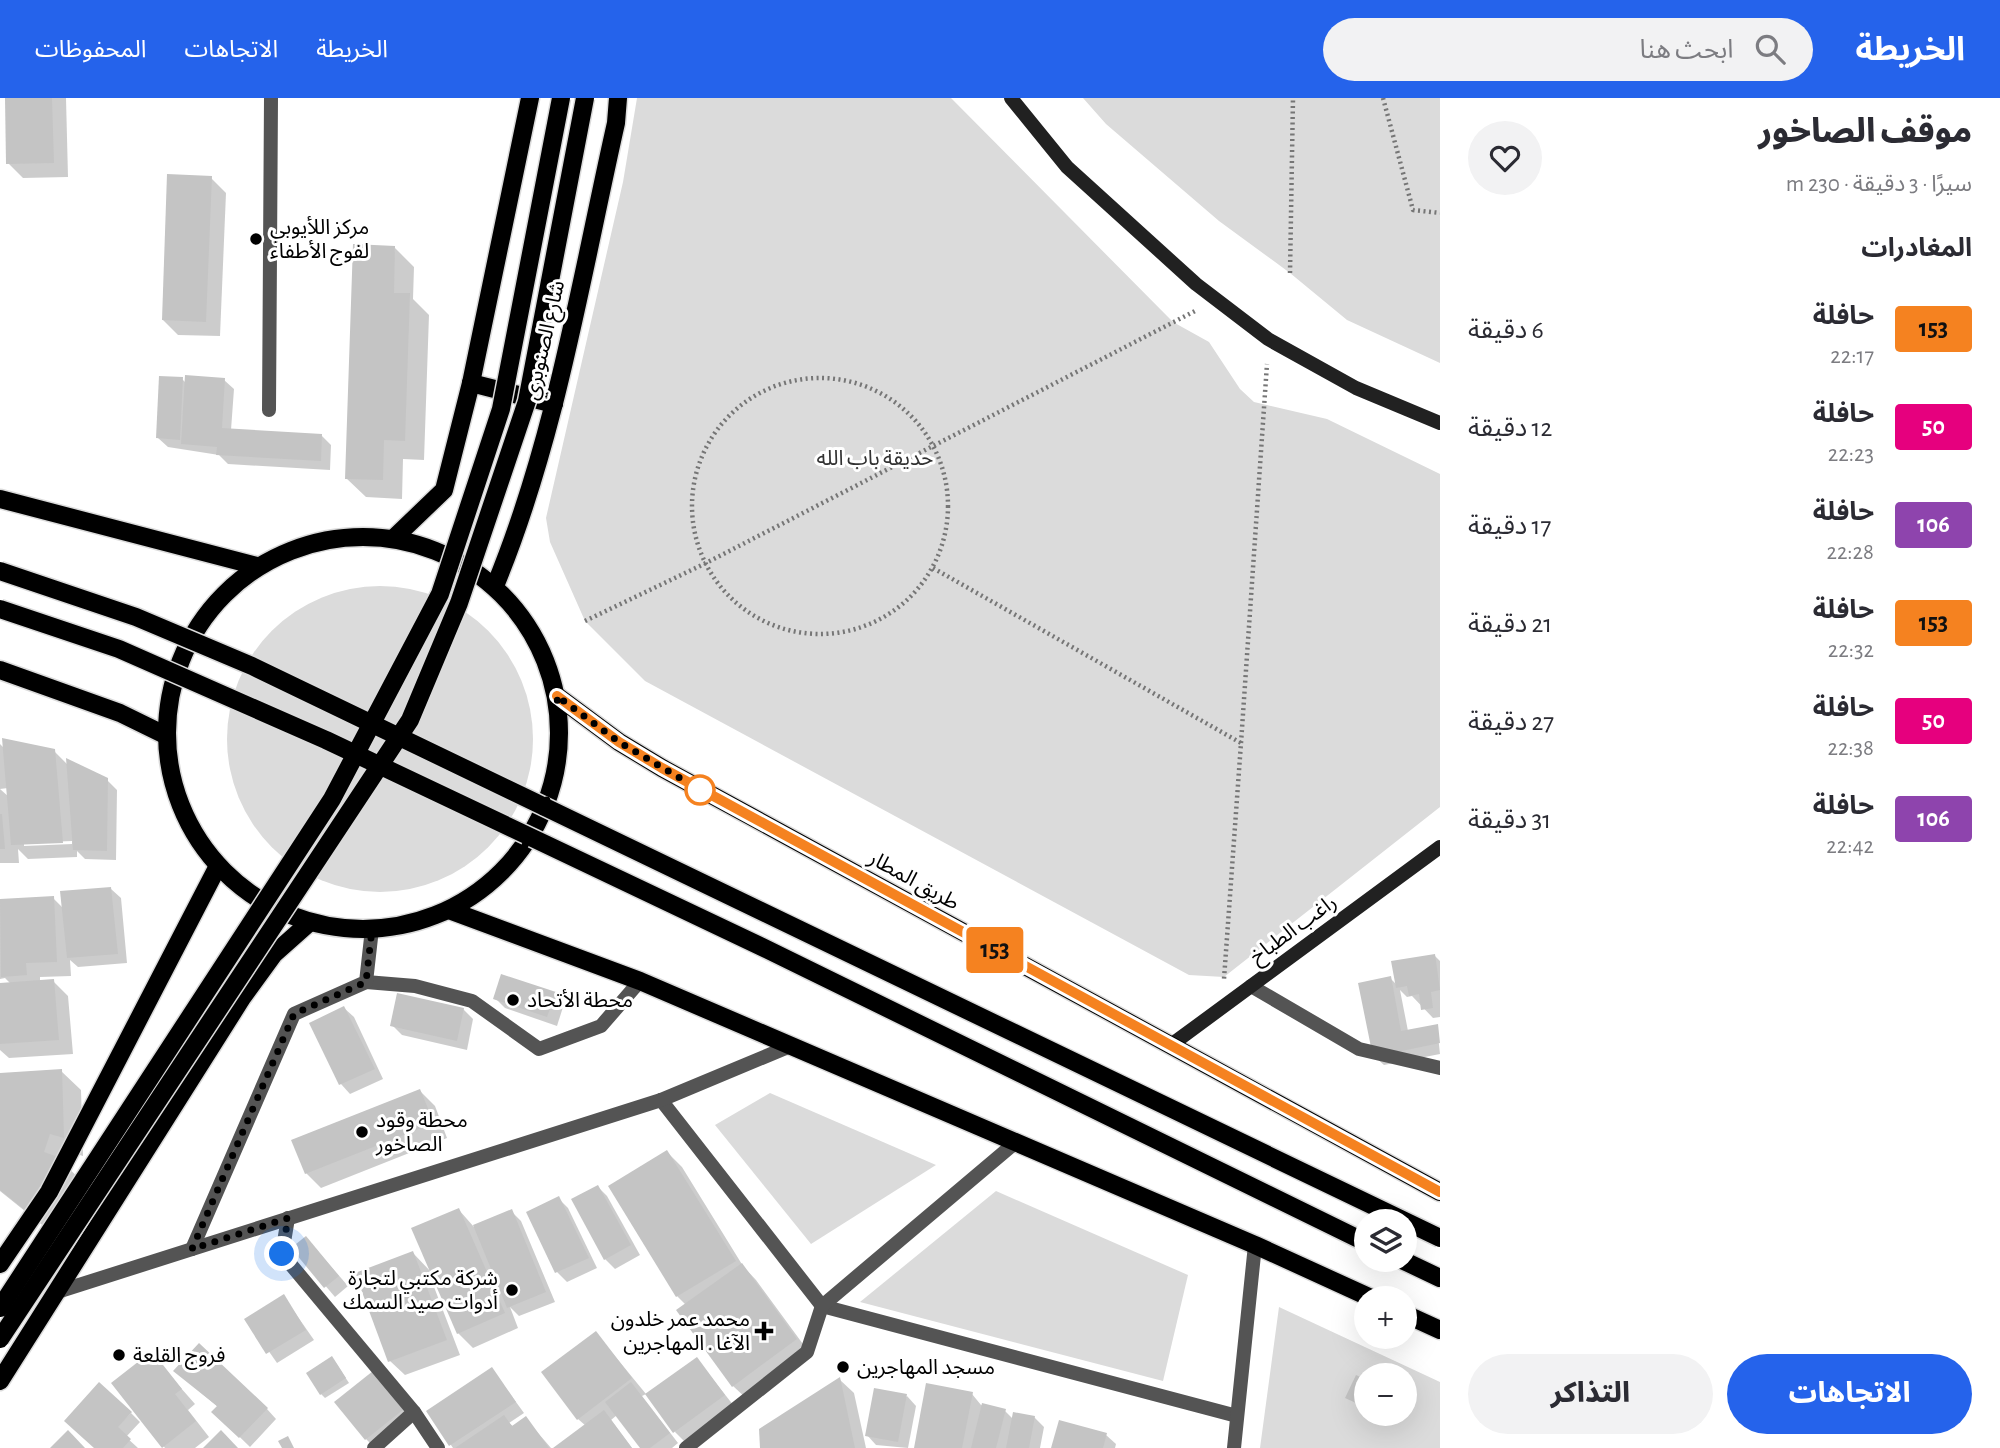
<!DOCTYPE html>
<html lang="ar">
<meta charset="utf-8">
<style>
:root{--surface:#fff;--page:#f2f2f3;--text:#2b2b33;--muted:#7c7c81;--accent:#2563eb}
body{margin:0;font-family:"Alegreya Sans","Noto Sans Arabic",sans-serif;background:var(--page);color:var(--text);direction:rtl;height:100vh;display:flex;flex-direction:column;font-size:26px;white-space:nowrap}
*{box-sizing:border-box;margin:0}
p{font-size:23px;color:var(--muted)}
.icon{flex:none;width:38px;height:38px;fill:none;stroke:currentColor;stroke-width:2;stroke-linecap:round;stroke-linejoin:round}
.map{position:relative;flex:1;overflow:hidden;direction:ltr}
.drawer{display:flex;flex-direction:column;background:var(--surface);width:560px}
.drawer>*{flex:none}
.badge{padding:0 14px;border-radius:5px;font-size:24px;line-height:46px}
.controls{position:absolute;left:1354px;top:1111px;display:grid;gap:14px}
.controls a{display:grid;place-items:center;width:63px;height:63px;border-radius:50%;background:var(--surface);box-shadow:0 7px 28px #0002;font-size:35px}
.you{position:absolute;width:35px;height:35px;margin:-18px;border:5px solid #fff;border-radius:50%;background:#1a73e8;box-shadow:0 0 0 10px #1a73e833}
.map>.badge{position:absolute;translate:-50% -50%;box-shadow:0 0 0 4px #fff}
h2{padding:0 28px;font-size:26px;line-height:63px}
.round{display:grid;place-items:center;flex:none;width:74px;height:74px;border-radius:37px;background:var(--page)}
.head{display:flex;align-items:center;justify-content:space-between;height:119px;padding:0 28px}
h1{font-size:33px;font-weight:800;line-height:52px}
.action{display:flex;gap:14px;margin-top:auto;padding:14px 28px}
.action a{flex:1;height:80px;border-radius:42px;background:var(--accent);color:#fff;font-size:28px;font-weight:800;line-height:80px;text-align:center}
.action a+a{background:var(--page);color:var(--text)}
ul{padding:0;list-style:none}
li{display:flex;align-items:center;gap:21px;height:98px;padding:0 28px}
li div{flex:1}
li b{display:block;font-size:26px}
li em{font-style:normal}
li .badge{min-width:77px;font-weight:700;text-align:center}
header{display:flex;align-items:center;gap:42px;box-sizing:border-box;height:98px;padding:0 35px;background:var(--accent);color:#fff}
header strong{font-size:33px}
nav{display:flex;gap:38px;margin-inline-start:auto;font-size:24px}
.search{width:490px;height:63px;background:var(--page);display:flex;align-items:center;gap:18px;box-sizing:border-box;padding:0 24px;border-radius:38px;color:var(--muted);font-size:26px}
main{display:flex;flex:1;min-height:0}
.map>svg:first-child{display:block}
.green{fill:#dbdbdb;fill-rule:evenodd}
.shadow{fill:#0003;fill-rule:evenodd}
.building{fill:#c4c4c4}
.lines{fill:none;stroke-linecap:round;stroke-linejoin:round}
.primary-casing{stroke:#dbdbdb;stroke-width:21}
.path{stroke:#767676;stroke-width:4.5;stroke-dasharray:2 3.5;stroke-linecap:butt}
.service{stroke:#545454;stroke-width:14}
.minor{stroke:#545454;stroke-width:14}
.tertiary{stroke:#545454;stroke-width:14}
.secondary{stroke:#212121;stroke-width:14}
.primary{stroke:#000;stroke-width:18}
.primary-bridge-casing{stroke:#dbdbdb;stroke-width:21;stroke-linecap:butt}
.primary-bridge{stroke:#000;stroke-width:18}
.line-casing{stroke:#fff;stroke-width:16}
.line{stroke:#f58220;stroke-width:10}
.walk{stroke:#000;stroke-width:7;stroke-dasharray:0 12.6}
.poi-dot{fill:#000;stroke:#fff;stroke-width:2.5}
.stop-dot{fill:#fff;stroke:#f58220;stroke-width:3.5}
.labels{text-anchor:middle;stroke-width:6;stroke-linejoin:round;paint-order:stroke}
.poi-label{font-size:21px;fill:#000;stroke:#fff;text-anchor:start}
.street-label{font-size:21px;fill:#000;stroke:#fff}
.park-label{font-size:21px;fill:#323232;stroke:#fff}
</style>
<header>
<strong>الخريطة</strong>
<div class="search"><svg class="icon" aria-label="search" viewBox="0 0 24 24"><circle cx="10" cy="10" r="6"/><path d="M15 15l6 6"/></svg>ابحث هنا</div>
<nav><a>الخريطة</a><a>الاتجاهات</a><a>المحفوظات</a></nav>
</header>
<main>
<section class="drawer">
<div class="head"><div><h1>موقف الصاخور</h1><p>سيرًا · 3 دقيقة · 230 m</p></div><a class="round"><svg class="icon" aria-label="heart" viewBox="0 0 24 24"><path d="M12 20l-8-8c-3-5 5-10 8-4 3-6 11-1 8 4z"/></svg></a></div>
<h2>المغادرات</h2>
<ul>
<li><span class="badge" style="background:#f58220;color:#111">153</span><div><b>حافلة</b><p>22:17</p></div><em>6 دقيقة</em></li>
<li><span class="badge" style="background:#e6007e;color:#fff">50</span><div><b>حافلة</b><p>22:23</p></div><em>12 دقيقة</em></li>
<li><span class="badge" style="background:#8e44ad;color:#fff">106</span><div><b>حافلة</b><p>22:28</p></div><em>17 دقيقة</em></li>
<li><span class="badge" style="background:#f58220;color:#111">153</span><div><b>حافلة</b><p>22:32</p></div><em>21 دقيقة</em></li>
<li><span class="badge" style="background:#e6007e;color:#fff">50</span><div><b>حافلة</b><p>22:38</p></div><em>27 دقيقة</em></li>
<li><span class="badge" style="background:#8e44ad;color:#fff">106</span><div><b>حافلة</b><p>22:42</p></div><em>31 دقيقة</em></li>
</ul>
<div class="action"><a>الاتجاهات</a><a>التذاكر</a></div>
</section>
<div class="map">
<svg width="1440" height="1350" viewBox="0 0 1440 1350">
<rect width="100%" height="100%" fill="#fff"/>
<g class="green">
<path d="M637 0H951L1173 224 1209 244 1240 291 1254 304 1327 321 1440 376V709L1224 879 1189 877 645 583 585 523 550 444 546 420 623 84Z"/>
<path d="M1083 0H1440V265L1347 222 1290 175 1219 123 1106 26Z"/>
<circle cx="380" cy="641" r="153"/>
<path d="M770 995 936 1067 811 1146 715 1027Z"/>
<path d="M996 1093 1188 1177 1163 1283 860 1204Z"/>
<path d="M1279 1209 1440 1284V1350H1260ZM1367 1278H1405V1316H1367Z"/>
</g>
<g class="shadow">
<path d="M7 0H66L68 79 23 80 8 65Z"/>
<path d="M211 80 226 95 220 238 178 237 163 222Z"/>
<path d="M395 150 414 169 413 201 429 217 424 362 403 361 402 401 366 399 346 380Z"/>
<path d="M182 281 186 285 224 282 234 291 231 332 321 337 331 347 330 372 228 366 219 357 168 349 158 340Z"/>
<path d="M0 646 5 651 54 653 68 667 107 682 117 692 116 762 85 761 77 753V759L28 761 18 751 19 765H0ZM8 690 9 699 0 691ZM72 743V746L24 748V745Z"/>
<path d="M111 791 121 800 127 865 78 869 70 862 71 878 40 879V884L53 883 68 898 73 956 9 960 0 952V887L11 886 5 880 0 881V803L53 800 64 811Z"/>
<path d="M1434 857 1440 863V919L1433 920 1412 898 1407 899 1400 892 1408 933 1437 928 1440 956 1384 967 1374 958 1390 880 1397 887Z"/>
<path d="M555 896 564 906 557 928 505 910 495 900Z"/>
<path d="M344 910 354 919 383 981 350 996 341 986 311 925Z"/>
<path d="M463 911 473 921 467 952 402 937 392 927Z"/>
<path d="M61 973 81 992 83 1058 70 1054 65 1067 80 1081 46 1130 0 1093V977Z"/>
<path d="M420 993 435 1008 447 1040 321 1090 306 1075Z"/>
<path d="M667 1054 682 1069 743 1168 756 1182 811 1257 748 1302 733 1288 686 1207 677 1198Z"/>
<path d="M598 1089 607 1098 640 1157 615 1171 605 1161Z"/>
<path d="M558 1100 568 1110 597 1170 567 1184 557 1174 528 1115Z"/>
<path d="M459 1112 474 1129 511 1113 521 1123 555 1204 519 1218 510 1209 518 1230 473 1250 458 1235 434 1180 431 1181 460 1257 405 1277 390 1263 413 1155 432 1175Z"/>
<path d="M315 1150 348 1188 335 1199 294 1151Z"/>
<path d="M284 1199 314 1242 277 1265 247 1222Z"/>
<path d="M596 1235 646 1296 642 1298 678 1345 672 1350H642L617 1317 611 1322 632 1350H555L586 1328 578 1321Z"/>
<path d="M151 1256 195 1306 188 1312 209 1339 195 1350H165L114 1286Z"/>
<path d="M697 1261 734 1308 684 1343 675 1334Z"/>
<path d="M336 1265 349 1285 325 1300 321 1296Z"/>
<path d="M492 1271 524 1315 509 1325 514 1329 526 1321 551 1350H453L451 1347 429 1313Z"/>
<path d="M175 1273 267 1311 276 1321 250 1349 214 1314 218 1309Z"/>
<path d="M839 1281 854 1295 866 1350H762Z"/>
<path d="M383 1285 412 1321 375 1350 366 1341Z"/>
<path d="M972 1296 981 1307 1005 1313 1013 1321 1034 1319 1044 1329 1040 1350H915Z"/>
<path d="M907 1298 916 1308 908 1350 876 1347 867 1337Z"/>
<path d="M131 1315 140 1324 126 1339 138 1350H95Z"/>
<path d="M1106 1337 1116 1346 1115 1350H1053Z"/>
</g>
<g class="building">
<path d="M5 0H52L54 65 6 66Z"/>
<path d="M167 76 212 78 206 224 162 222Z"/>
<path d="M353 146 395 148 394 195H410L405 343 384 342 383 382 345 381Z"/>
<path d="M185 277 225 280 222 330 322 336 321 363 216 357 217 349 181 346Z"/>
<path d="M159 278 183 279 180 342 156 340Z"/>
<path d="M2 640 55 651 63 745 11 747Z"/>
<path d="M66 660 108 680 107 753 73 752Z"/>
<path d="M0 716H2L5 751H0Z"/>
<path d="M111 789 118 856 67 860 60 793Z"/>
<path d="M54 798 57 864 26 865 27 877 1 879 0 801Z"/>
<path d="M1435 856 1440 892 1431 894 1433 910 1421 912 1419 896 1409 898 1407 888 1396 890 1391 863Z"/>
<path d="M501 876 556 894 547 919 493 901Z"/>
<path d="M1391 878 1401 933 1438 926 1440 945 1373 959 1358 885Z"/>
<path d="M54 881 59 942 0 946V885Z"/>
<path d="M397 895 464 910 457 943 390 928Z"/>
<path d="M344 908 375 971 339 987 309 925Z"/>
<path d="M62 971 64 1040 50 1036 44 1054 61 1060 25 1112 0 1092V975Z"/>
<path d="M420 991 434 1025 305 1076 291 1042Z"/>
<path d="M667 1052 736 1163 676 1199 608 1088Z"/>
<path d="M598 1087 631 1147 604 1162 571 1101Z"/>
<path d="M559 1098 589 1160 555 1175 526 1114Z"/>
<path d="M459 1110 505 1215 457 1236 411 1130Z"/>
<path d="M512 1111 546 1194 507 1210 473 1127Z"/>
<path d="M306 1138 339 1178 324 1190 291 1150Z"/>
<path d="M413 1153 447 1242 388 1264 355 1175Z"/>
<path d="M742 1165 797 1241 732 1289 676 1212Z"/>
<path d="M284 1196 306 1232 266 1256 244 1221Z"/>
<path d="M596 1233 632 1280 577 1322 541 1274Z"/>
<path d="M199 1245 268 1310 239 1340 211 1314 217 1308 173 1273Z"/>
<path d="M152 1253 182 1291 175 1296 196 1323 162 1350 111 1285Z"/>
<path d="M332 1258 346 1280 320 1297 306 1275Z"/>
<path d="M697 1259 725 1297 673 1335 645 1296Z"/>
<path d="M492 1269 516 1304 449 1348 426 1313Z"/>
<path d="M373 1273 404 1311 365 1342 334 1304Z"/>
<path d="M1356 1277 1367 1282V1310L1345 1300Z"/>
<path d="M840 1279 855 1350H760L759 1331Z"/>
<path d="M99 1284 132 1314 118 1329 131 1341 123 1350H94L64 1323Z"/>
<path d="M631 1284 670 1335 650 1350H640L605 1304Z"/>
<path d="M926 1285 973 1294 962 1350H914Z"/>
<path d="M874 1290 907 1296 898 1344 865 1338Z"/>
<path d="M982 1305 1006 1311 996 1350H971Z"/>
<path d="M604 1312 632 1350H553Z"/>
<path d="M1013 1314 1035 1318 1029 1350H1006Z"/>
<path d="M504 1317 512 1328 526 1318 549 1350H455Z"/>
<path d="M1059 1322 1107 1335 1103 1350H1051Z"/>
<path d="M68 1332 85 1350H50Z"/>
<path d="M221 1332 238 1350H203Z"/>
<path d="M288 1338 294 1350H282L278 1343Z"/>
</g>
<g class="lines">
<defs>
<g id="primary">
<path d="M471 285 554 306"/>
<path d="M0 401 257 468"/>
<circle cx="363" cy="635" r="196"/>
<path d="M394 440 444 392 471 285 530 0"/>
<path d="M495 488C556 340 581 180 616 25L618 0"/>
<path d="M0 572 120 615 165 637"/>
<path d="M557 598 619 644 662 670 1440 1094"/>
<path d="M449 812 640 883 1255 1147 1371 1200"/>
<path d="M1402 1162 1440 1180"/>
<path d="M0 1166 49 1094 218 768"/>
<path d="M1405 1216 1440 1232"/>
<path d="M0 1283 242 900 274 856 310 824"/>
</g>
</defs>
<use href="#primary" class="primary-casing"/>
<g class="path">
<path d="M1383 0 1413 112 1440 115"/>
<path d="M1290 175 1293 0"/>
<circle cx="820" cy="408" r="128"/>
<path d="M933 470 1241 645 1224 881"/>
<path d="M585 523 704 466 1195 213"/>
<path d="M1241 645 1267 266"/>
</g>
<g class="service">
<path d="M269 312 271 0"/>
<path d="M366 884 415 888 472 903 539 951 601 928 640 883"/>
<path d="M192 1151 294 916 366 884 372 831"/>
</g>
<g class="minor">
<path d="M1251 888 1359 951 1440 970"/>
<path d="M661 1002 822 1208 1237 1318"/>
<path d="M288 1120 282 1156 414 1314 438 1350"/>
<path d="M57 1194 661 1002 788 949"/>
<path d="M374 1350 414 1314"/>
<path d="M686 1350 807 1254 822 1208 1016 1044"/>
</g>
<path class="tertiary" d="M1234 1350 1255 1147"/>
<g class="secondary">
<path d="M1011 0 1067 69 1196 186 1268 241 1356 290 1440 325"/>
<path d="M1171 947 1440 749"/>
</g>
<use href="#primary" class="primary"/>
<defs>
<g id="primary-bridge">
<path d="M0 473 136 519 252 568 1440 1140"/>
<path d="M0 511 119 551 326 642 760 848 1367 1145"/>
<path d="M0 1210 332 701 440 496 501 311 561 0"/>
<path d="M0 1241 410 622 459 505 527 303 585 0"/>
</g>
</defs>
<use href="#primary-bridge" class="primary-bridge-casing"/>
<use href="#primary-bridge" class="primary-bridge"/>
</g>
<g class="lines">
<defs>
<path id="line" d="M557 598 619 644 662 670 1440 1094"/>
</defs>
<use href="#line" class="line-casing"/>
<use href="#line" class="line"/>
<path class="walk" d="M282 1156 288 1120 192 1151 294 916 366 884 372 831C504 813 567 730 557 598L619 644 702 693 700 692"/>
</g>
<g class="poi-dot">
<circle cx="256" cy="141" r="7"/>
<circle cx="513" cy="902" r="7"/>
<circle cx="362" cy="1034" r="7"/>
<circle cx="512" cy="1192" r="7"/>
<path d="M760.5 1222.5h7v7h7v7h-7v7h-7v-7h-7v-7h7z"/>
<circle cx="119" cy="1257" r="7"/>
<circle cx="843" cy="1269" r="7"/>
</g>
<circle class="stop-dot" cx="700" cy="692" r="14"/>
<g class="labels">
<g class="poi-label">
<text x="270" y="136">مركز اللأيوبي<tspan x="270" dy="24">لفوج الأطفاء</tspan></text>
<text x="527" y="909">محطة الأتحاد</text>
<text x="376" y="1029">محطة وقود<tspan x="376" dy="24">الصاخور</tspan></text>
<text x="498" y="1187" text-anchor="end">شركة مكتبي لتجارة<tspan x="498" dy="24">أدوات صيد السمك</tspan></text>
<text x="750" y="1228" text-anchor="end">محمد عمر خلدون<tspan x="750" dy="24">الآغا . المهاجرين</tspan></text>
<text x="133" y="1264">فروج القلعة</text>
<text x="857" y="1276">مسجد المهاجرين</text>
</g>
<g class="street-label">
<text transform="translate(544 242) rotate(-77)" y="7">شارع الصنوبري</text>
<text transform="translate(914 782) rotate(29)" y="7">طريق المطار</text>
<text transform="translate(1293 831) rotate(-36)" y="7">راغب الطباخ</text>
</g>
<g class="park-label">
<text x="875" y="367">حديقة باب الله</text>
</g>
</g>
</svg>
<div class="controls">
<a><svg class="icon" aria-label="layers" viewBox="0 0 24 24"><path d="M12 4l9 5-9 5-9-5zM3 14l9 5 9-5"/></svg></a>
<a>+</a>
<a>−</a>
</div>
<div class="you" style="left:282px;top:1156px"></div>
<b class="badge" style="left:995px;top:852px;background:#f58220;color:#111">153</b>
</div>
</main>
